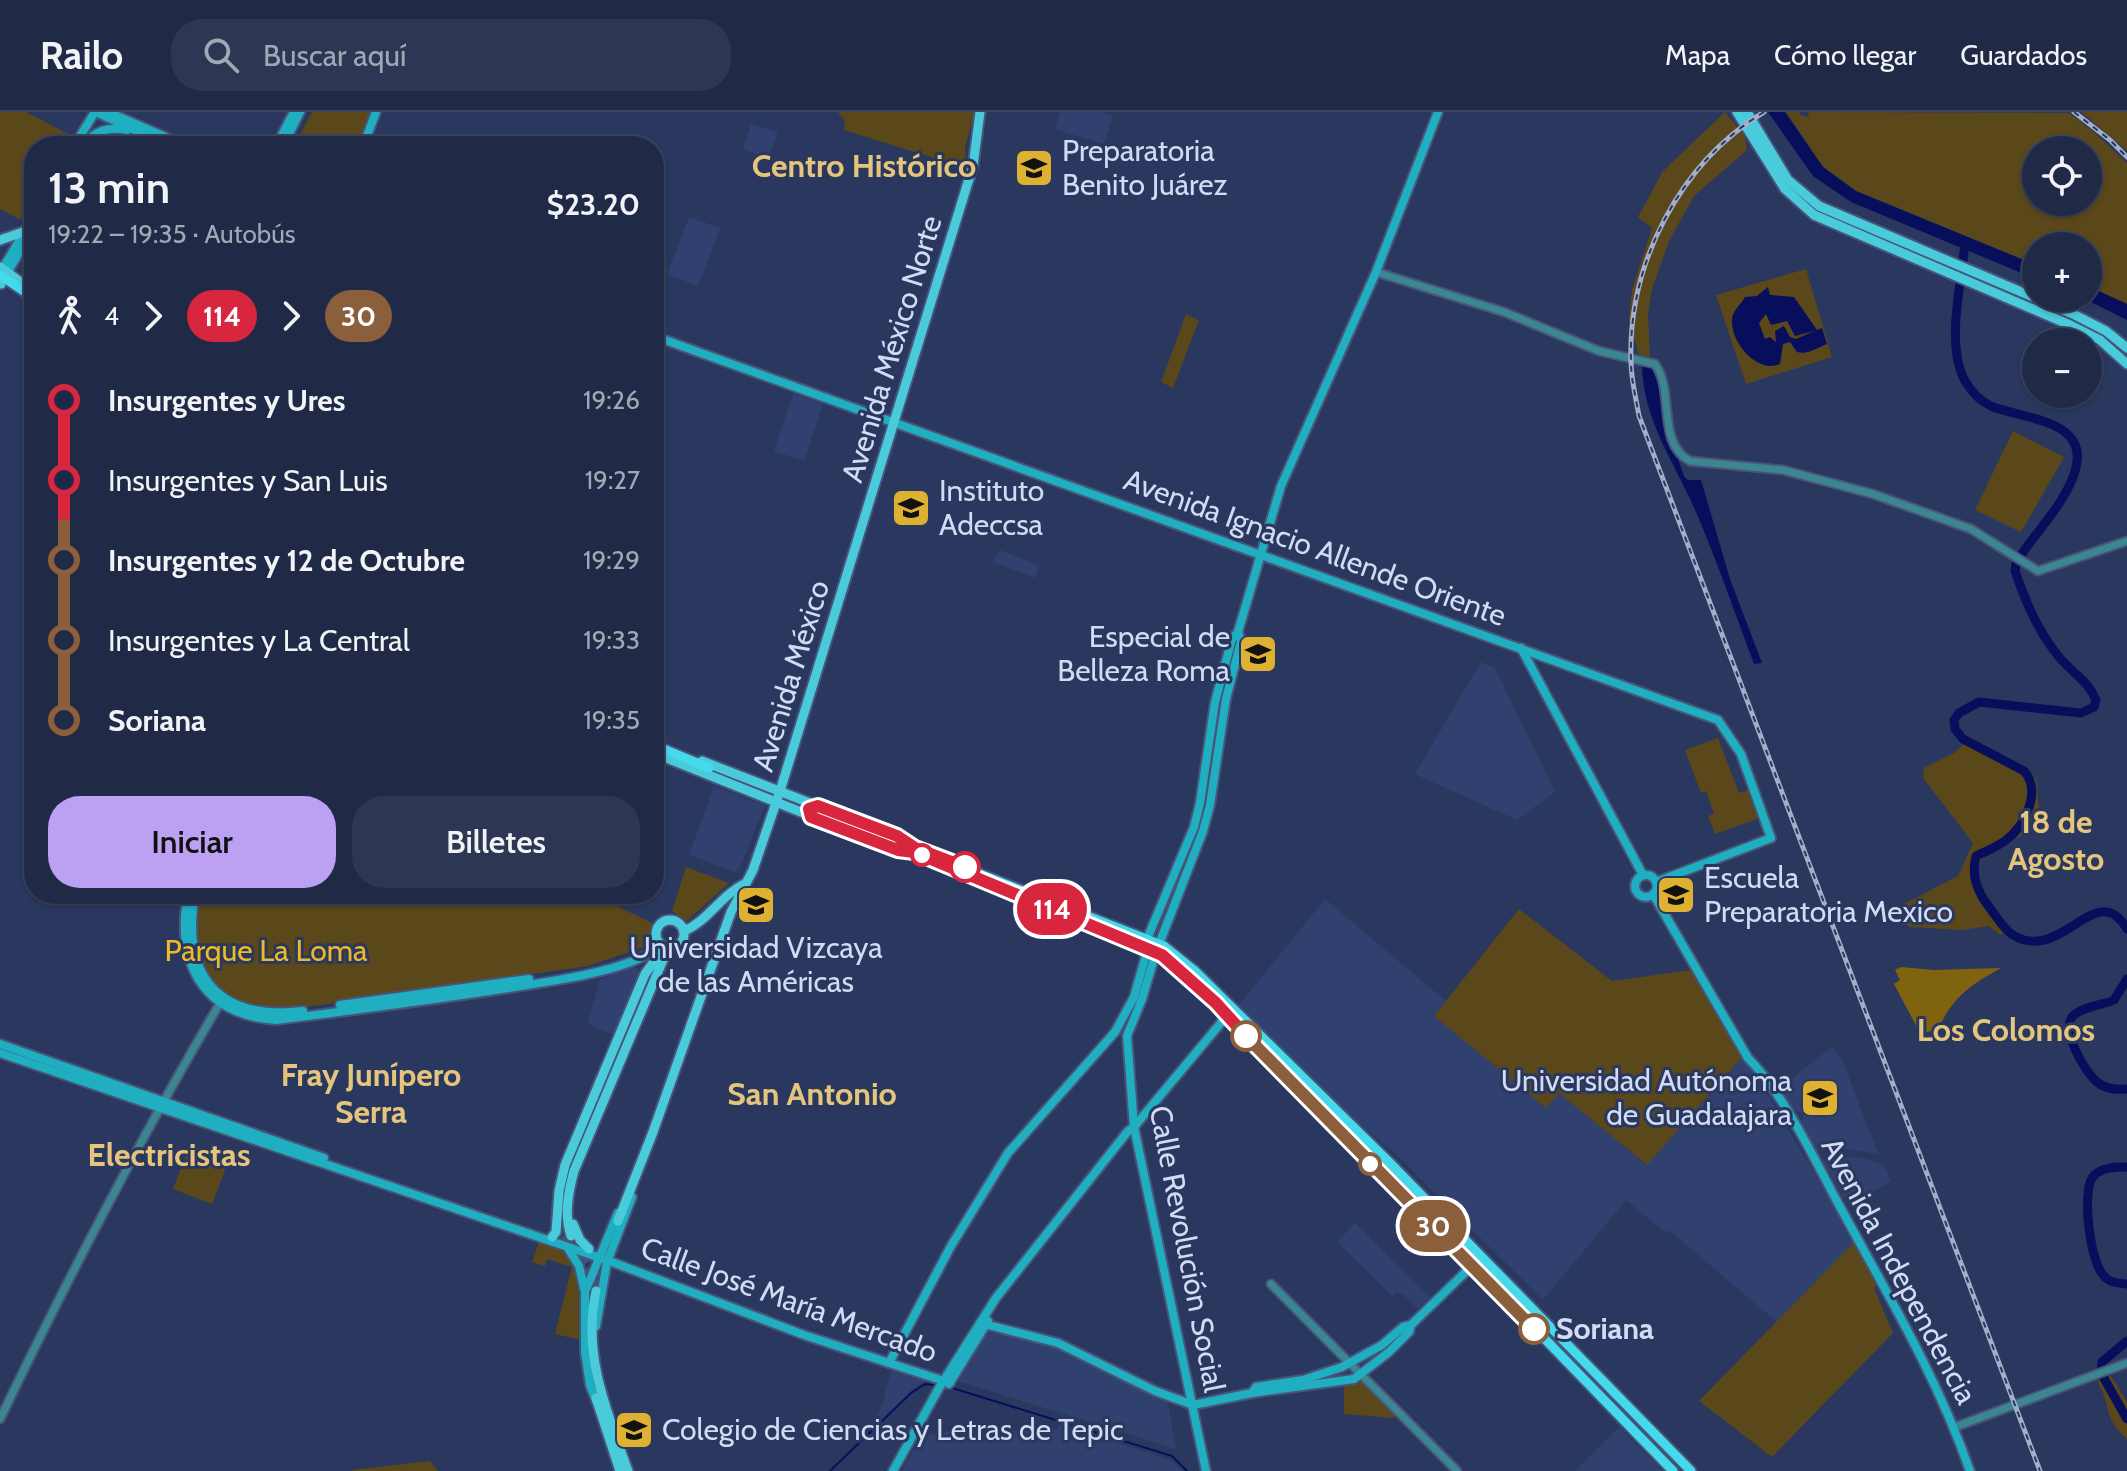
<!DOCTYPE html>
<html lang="es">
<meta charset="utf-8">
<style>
:root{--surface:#202a47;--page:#2d3652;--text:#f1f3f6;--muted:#a2a7b4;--line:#3d4660;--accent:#bca0f2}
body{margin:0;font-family:Cabin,sans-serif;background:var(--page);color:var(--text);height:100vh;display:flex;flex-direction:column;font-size:30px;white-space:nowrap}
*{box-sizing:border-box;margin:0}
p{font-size:26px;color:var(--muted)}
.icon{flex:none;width:44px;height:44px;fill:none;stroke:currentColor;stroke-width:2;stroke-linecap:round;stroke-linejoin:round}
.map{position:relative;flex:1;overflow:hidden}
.drawer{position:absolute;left:24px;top:24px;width:640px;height:768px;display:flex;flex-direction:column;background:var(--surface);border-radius:32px;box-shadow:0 2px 6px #0004,0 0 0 2px var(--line)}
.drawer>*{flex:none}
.badge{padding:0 16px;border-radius:26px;font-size:28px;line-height:52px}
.buttons{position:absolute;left:2022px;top:24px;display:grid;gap:16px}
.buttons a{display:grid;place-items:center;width:80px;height:80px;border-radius:50%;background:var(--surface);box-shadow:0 2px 6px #0004,0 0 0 2px var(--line);font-size:40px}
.map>.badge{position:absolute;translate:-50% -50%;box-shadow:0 0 0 4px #fff}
.legs{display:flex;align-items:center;gap:12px;height:88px;padding:0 24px;font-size:26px}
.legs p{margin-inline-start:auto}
.head{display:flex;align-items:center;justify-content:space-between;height:136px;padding:0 24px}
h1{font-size:44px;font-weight:600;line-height:60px}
.action{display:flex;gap:16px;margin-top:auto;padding:16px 24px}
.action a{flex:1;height:92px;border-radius:32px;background:var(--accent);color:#111;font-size:32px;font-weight:600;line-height:92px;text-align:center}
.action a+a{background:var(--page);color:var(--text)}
ul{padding:0 24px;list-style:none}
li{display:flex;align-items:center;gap:28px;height:80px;font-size:30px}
li i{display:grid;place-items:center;width:12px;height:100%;margin:0 10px;background:currentColor}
li i::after{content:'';width:20px;height:20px;margin:-10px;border:6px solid;border-radius:50%;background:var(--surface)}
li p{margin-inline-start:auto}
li:first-child i{background:linear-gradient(#0000 50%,currentColor 0)}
li:last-child i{background:linear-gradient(currentColor 50%,#0000 0)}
header{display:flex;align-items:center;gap:48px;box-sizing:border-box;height:112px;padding:0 40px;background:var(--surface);border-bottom:2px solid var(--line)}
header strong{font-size:38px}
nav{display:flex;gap:44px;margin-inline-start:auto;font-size:28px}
.search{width:560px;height:72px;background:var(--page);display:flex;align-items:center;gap:20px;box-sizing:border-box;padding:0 28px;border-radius:32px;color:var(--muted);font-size:30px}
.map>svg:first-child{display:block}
.built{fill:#31416f}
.green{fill:#5a481b;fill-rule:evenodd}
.forest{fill:#7f630f}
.water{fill:#070e5c;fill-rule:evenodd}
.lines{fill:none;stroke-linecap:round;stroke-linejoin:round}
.stream{stroke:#070e5c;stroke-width:2}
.river{stroke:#070e5c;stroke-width:9}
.primary-tunnel{stroke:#435075;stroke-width:9;stroke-dasharray:9 4.5;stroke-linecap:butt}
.tertiary-casing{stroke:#48557a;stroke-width:11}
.secondary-casing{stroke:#48557a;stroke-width:12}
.primary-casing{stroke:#48557a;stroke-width:13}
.trunk-casing{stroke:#48557a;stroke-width:13}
.tertiary{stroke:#3b8690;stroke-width:7}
.secondary{stroke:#20afc1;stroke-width:8}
.primary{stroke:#49cbdc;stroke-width:9}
.trunk{stroke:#45d9ec;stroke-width:9}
.rail-casing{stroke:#a3aeca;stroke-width:5}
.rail{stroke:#2a385f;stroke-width:2;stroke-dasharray:6;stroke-linecap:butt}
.line-1-casing{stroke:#fff;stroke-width:18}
.line-2-casing{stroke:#fff;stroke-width:18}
.line-1{stroke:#d7263d;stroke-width:12}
.line-2{stroke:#8b5e3c;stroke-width:12}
.stop-1-dot{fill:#fff;stroke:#d7263d;stroke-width:4}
.stop-2-dot{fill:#fff;stroke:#8b5e3c;stroke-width:4}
.labels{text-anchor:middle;stroke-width:6;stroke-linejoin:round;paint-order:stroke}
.poi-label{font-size:30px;fill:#d1dbf3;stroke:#2a385f;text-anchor:start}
.street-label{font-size:30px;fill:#d1dbf3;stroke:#2a385f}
.park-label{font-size:30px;fill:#ecba27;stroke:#2a385f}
.stop-label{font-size:30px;font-weight:bold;fill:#d1dbf3;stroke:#2a385f;text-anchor:start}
.neighbourhood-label{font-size:32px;font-weight:bold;fill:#e4c57b;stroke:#2a385f}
</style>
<header>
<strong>Railo</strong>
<div class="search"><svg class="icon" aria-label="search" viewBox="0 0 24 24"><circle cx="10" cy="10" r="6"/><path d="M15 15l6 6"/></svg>Buscar aquí</div>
<nav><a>Mapa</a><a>Cómo llegar</a><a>Guardados</a></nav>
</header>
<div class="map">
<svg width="2127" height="1359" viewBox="0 0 2127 1359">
<rect width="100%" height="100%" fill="#2a385f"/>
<g class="built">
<path d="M1060 0H1101L1113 4 1104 32 1055 17Z"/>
<path d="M751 12 778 20 768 45 743 37Z"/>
<path d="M689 105 720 116 698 174 667 162Z"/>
<path d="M793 282 823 292 804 349 774 339Z"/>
<path d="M1000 438 1039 454 1035 466 993 450Z"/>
<path d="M1481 550 1495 556 1555 680 1517 708 1415 662Z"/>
<path d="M714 674 765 694 740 755 735 760 689 743Z"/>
<path d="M1325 787 1447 890 1435 904 1546 996 1559 980 1646 1053 1744 943 1855 1129 1777 1210 1669 1118 1666 1121 1626 1088 1543 1188 1399 1045 1349 1003 1239 893Z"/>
<path d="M633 855 638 856V861L614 923 588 912 600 867Z"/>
<path d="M1832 935 1842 947 1878 1042 1848 1037 1815 1039 1800 1016 1804 1002 1791 997 1778 977Z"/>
<path d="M1847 1045 1863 1046 1884 1054 1891 1069 1849 1094 1822 1048Z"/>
<path d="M1355 1111 1430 1185 1418 1197 1403 1182 1397 1180 1392 1184 1337 1130Z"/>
<path d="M988 1219 1064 1236 1167 1286 1176 1337 958 1269Z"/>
<path d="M891 1258 926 1269 914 1276 870 1320 883 1290Z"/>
<path d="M984 1312 990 1327 1032 1313 1035 1319 1046 1315 1048 1318 1058 1317 1057 1312 1171 1348 1182 1359H902L921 1325 969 1315 970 1317Z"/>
<path d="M1619 1315 1662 1359H1575Z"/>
</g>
<g class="green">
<path d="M0 0H26L72 24V27L68 34H34C34 54 42 99 19 107L0 97Z"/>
<path d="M312 0H370L358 34H294Z"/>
<path d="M838 0H975L965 35 966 56 844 18 845 9Z"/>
<path d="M1725 0 1745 24 1747 38 1694 84 1669 129 1652 177 1648 202 1650 245 1639 243 1629 208 1632 178 1652 116 1638 105 1663 59Z"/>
<path d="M1786 0H1799L1800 3 1809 5 1808 0 2069 1 2096 22 2127 51V192L2088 174V134H2036V153L1856 79 1823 55ZM2088 38V90H2036V38Z"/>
<path d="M2081 0H2127V39Z"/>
<path d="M123 24 144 27 155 34H95L113 25Z"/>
<path d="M1806 157 1832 245 1746 272 1716 183Z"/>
<path d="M1186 202 1199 208 1173 276 1161 270Z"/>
<path d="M2013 319 2064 345 2021 420 1975 398Z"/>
<path d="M1718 626 1739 681 1752 677 1763 705 1715 722 1708 704 1714 702 1706 679 1701 681 1685 638Z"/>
<path d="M1964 632 2036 666 2041 717C1965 742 1961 755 2010 818L2000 823 1989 814 1962 818 1909 815 1894 797 1958 764 1973 731 1923 666 1924 656 1954 641Z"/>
<path d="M686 755 729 771 687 809 672 799Z"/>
<path d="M197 782H612L619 795 654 812 647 834 588 854 293 897C282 897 267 899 256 896 199 882 189 832 197 782Z"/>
<path d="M1519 797 1612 869 1692 858 1744 943 1647 1053 1559 981 1546 996 1434 904Z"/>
<path d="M188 1038 227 1053 212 1092 173 1077Z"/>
<path d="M1855 1129 1878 1172 1874 1176 1893 1221 1772 1345 1699 1289Z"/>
<path d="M539 1130 572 1140 582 1158 581 1228 555 1222 572 1155 547 1147 545 1154 532 1150Z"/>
<path d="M2111 1264 2127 1290V1327C2102 1305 2112 1294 2098 1271L2099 1267Z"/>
<path d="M1364 1266 1397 1302 1393 1306 1344 1302V1272Z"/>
<path d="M430 1349 438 1359H352L353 1358Z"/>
</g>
<path class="forest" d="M1901 855 1934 858 2001 856C1972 872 1952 885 1938 918L1920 921 1894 872 1900 868 1895 858Z"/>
<g class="water">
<path d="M1768 0H1785L1823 55 1856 79 2036 153V167L1851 90 1813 64Z"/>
<path d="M2088 174 2127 192V208L2083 186H2088Z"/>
<path d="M1768 175 1770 183 1794 185 1817 218 1822 216 1827 232C1816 236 1809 243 1797 240L1790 230 1783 232 1780 252C1757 262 1730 230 1732 207 1732 200 1741 192 1745 185L1757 184ZM1766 202 1771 213 1787 209 1795 224 1814 219 1796 227 1790 225 1784 214 1775 219 1776 230 1770 225 1765 227 1759 211Z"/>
<path d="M1642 253 1650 254 1656 259 1672 330 1684 364 1688 368H1701L1730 467 1762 551 1754 552C1736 504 1719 455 1699 407 1678 355 1643 311 1642 253Z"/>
</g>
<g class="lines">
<g class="stream">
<path d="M949 1275 1172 1344 1187 1359"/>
<path d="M830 1359 911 1281 925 1272 935 1273"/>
</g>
<g class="river">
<path d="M1965 130C1962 170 1945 232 1965 269 1971 279 1980 289 1991 294 2024 308 2096 307 2073 365 2061 397 2034 421 2016 451L2015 459C2026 491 2038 519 2059 545 2072 561 2088 568 2096 588L2094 595 2081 601 1979 590 1959 601 1954 608 1955 617 1963 627 2024 659C2042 679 2025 714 2006 728 1997 735 1986 739 1976 744 1971 764 1977 779 1989 795 1996 804 2004 818 2013 823 2062 853 2096 764 2127 817"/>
<path d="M2127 867 2114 888C2103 893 2081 895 2073 904 2060 918 2085 960 2097 970 2105 977 2117 978 2127 977"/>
<path d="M2127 1055C2116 1055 2099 1055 2092 1066 2082 1083 2090 1150 2104 1164 2109 1171 2119 1171 2127 1172"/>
<path d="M2127 1229 2102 1250 2101 1261 2127 1307"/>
</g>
<g class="primary-tunnel">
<path d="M564 1123 584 1147 593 1166"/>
<path d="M596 1177 605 1146"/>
</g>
<defs>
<g id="tertiary">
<path d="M1376 160 1504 200 1599 239 1655 252C1675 279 1656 331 1690 349L1783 358 1873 382 1971 417 2038 459 2127 429"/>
<path d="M1271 1172 1457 1359"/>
<path d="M0 1307C69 1164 142 1023 223 886"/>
<path d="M1955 1315 2127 1251"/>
</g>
<g id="secondary">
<path d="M96 0 168 34"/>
<path d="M108 0 186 34"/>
<path d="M74 34 95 0"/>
<path d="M83 34C95 19 108 14 127 18"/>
<path d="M276 34 294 0"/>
<path d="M283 34 300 0"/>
<path d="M363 34 376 0"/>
<path d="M0 161 34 104"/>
<path d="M4 166 34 116"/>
<path d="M654 224 1718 608 1741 642 1771 726 1656 770"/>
<path d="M1521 536 1643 763"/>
<circle cx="1646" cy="774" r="11"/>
<path d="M188 782C175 850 202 903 276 908 356 898 435 888 515 875 553 869 632 859 661 833"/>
<path d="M195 782C181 864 218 909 303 899"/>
<path d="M1653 782 1748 946C1784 982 1813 1045 1838 1091 1886 1180 1936 1262 1970 1359"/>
<path d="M340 893 529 867"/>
<path d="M0 932 324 1046"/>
<path d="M0 941 612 1150 804 1223 950 1271"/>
<path d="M569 1138 579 1154 585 1180"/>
<path d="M980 1211 1058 1231 1155 1279 1193 1293 1252 1281 1354 1267 1389 1240 1409 1220 1411 1213 1480 1146"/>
<path d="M596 1214 607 1150 632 1085"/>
<path d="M889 1251 951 1134 1008 1041 1115 920 1134 885 1148 836 1147 827 1194 715 1200 691 1215 590 1232 527 1238 520 1281 374 1376 160 1438 0"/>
<path d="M949 1272 988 1209"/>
<path d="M1252 1281 1256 1275 1303 1268 1342 1255 1382 1233 1403 1215 1411 1213"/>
<path d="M597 1291 590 1273 585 1240V1180L618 1101"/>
<path d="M893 1359 939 1276 996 1186 1128 1019 1134 1015 1230 900"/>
<path d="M1206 1359 1134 1015 1127 924 1142 887 1156 840 1203 719 1210 693 1226 587 1241 529 1238 520"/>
</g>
<g id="primary">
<path d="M1737 0 1785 77 1814 103 2070 213 2100 228 2127 252"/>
<path d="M1747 0 1788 68 1819 94 2073 202 2106 219 2127 236"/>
<path d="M0 128 26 119"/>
<path d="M0 155 34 180"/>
<path d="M0 172H1"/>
<path d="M654 641 883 733 914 740"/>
<path d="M702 649 833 700"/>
<path d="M847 705 897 724 911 732"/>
<circle cx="670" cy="822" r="14"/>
<path d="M684 819C708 809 721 783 746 771"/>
<path d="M618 1109 653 1020 731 800 753 758 780 679 973 54 980 0"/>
<path d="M573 1112 580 1128 589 1137"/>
<path d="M571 1124C564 1103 568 1081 574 1059L668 836"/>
<path d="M552 1125 556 1120 559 1079 565 1053 645 862 665 835"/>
<path d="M596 1179C582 1243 607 1300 628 1359"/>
<path d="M596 1286 620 1359"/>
</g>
<g id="trunk">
<path d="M34 116V126"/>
<path d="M0 163 34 186"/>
<path d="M654 633 709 656"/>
<path d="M824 701 1164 834 1195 859 1390 1051 1691 1359"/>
<path d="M950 755 1148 836 1162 843 1216 891 1324 1006 1473 1153 1673 1359"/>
</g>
</defs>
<use href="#tertiary" class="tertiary-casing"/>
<use href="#secondary" class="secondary-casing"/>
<use href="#primary" class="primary-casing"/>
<use href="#trunk" class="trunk-casing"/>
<use href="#tertiary" class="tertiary"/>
<use href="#secondary" class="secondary"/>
<use href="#primary" class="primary"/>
<use href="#trunk" class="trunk"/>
<defs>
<g id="rail">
<path d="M1764 0C1680 51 1628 151 1631 249 1631 268 1636 286 1639 304L2040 1359"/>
<path d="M2074 0 2110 28 2127 45"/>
</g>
</defs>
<use href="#rail" class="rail-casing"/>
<use href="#rail" class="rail"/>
</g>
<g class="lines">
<defs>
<path id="line-1" d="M965 755 915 736 897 724 818 694 809 697 811 705 898 738 914 740 1162 843 1216 891 1246 924"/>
<path id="line-2" d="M1246 924 1534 1217"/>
</defs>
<use href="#line-1" class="line-1-casing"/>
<use href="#line-2" class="line-2-casing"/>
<use href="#line-1" class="line-1"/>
<use href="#line-2" class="line-2"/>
</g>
<defs>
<symbol id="university-square" viewBox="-11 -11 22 22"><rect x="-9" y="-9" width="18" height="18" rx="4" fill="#deb133" stroke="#2a385f"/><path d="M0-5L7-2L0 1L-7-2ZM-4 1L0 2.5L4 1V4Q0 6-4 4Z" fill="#111"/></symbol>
</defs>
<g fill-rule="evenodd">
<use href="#university-square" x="1012" y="34" width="44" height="44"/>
<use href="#university-square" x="889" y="374" width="44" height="44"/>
<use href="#university-square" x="1236" y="520" width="44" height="44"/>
<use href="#university-square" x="1654" y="761" width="44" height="44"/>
<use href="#university-square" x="734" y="771" width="44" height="44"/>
<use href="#university-square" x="1798" y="964" width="44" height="44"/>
<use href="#university-square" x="612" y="1296" width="44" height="44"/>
</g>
<g class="stop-1-dot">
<circle cx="922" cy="743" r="10"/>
<circle cx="965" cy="755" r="14"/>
</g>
<g class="stop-2-dot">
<circle cx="1246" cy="924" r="14"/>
<circle cx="1370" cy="1052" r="10"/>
<circle cx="1534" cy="1217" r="14"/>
</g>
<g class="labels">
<g class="poi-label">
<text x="1062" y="49">Preparatoria<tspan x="1062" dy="34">Benito Juárez</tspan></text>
<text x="939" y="389">Instituto<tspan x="939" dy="34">Adeccsa</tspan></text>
<text x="1230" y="535" text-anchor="end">Especial de<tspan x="1230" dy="34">Belleza Roma</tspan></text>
<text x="1704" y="776">Escuela<tspan x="1704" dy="34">Preparatoria Mexico</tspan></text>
<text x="756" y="846" text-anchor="middle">Universidad Vizcaya<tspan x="756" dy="34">de las Américas</tspan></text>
<text x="1792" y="979" text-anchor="end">Universidad Autónoma<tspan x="1792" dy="34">de Guadalajara</tspan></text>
<text x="662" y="1328">Colegio de Ciencias y Letras de Tepic</text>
</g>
<g class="street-label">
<text transform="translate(892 237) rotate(-73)" y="10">Avenida México Norte</text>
<text transform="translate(1315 436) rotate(20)" y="10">Avenida Ignacio Allende Oriente</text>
<text transform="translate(791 564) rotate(-73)" y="10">Avenida México</text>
<text transform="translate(1187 1137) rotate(79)" y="10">Calle Revolución Social</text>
<text transform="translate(1899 1159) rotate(62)" y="10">Avenida Independencia</text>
<text transform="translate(789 1188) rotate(20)" y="10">Calle José María Mercado</text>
</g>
<g class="park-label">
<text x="266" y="849">Parque La Loma</text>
</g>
<g class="stop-label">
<text x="1556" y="1227">Soriana</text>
</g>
<g class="neighbourhood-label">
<text x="864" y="65">Centro Histórico</text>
<text x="2056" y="721">18 de<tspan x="2056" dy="37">Agosto</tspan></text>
<text x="2006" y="929">Los Colomos</text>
<text x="371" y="974">Fray Junípero<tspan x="371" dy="37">Serra</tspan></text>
<text x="812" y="993">San Antonio</text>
<text x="169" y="1054">Electricistas</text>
</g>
</g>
</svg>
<div class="buttons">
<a><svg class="icon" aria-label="locate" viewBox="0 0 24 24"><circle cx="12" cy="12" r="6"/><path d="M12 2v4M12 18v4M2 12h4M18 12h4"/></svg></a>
<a>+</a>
<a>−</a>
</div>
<b class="badge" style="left:1052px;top:797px;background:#d7263d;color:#fff">114</b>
<b class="badge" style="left:1433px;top:1114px;background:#8b5e3c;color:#fff">30</b>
<section class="drawer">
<div class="head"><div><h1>13 min</h1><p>19:22 – 19:35 · Autobús</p></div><b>$23.20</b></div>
<div class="legs"><svg class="icon" aria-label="walk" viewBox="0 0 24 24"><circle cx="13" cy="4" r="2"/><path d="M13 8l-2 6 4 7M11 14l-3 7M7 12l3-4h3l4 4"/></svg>4<svg class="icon" aria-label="forward" viewBox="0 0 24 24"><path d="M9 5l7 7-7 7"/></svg><b class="badge" style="background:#d7263d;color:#fff">114</b><svg class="icon" aria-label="forward" viewBox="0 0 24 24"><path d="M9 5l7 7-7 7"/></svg><b class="badge" style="background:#8b5e3c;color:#fff">30</b></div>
<ul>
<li><i style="color:#d7263d"></i><b>Insurgentes y Ures</b><p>19:26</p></li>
<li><i style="color:#d7263d"></i><span>Insurgentes y San Luis</span><p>19:27</p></li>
<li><i style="color:#8b5e3c"></i><b>Insurgentes y 12 de Octubre</b><p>19:29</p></li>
<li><i style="color:#8b5e3c"></i><span>Insurgentes y La Central</span><p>19:33</p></li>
<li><i style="color:#8b5e3c"></i><b>Soriana</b><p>19:35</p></li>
</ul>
<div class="action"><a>Iniciar</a><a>Billetes</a></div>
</section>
</div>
